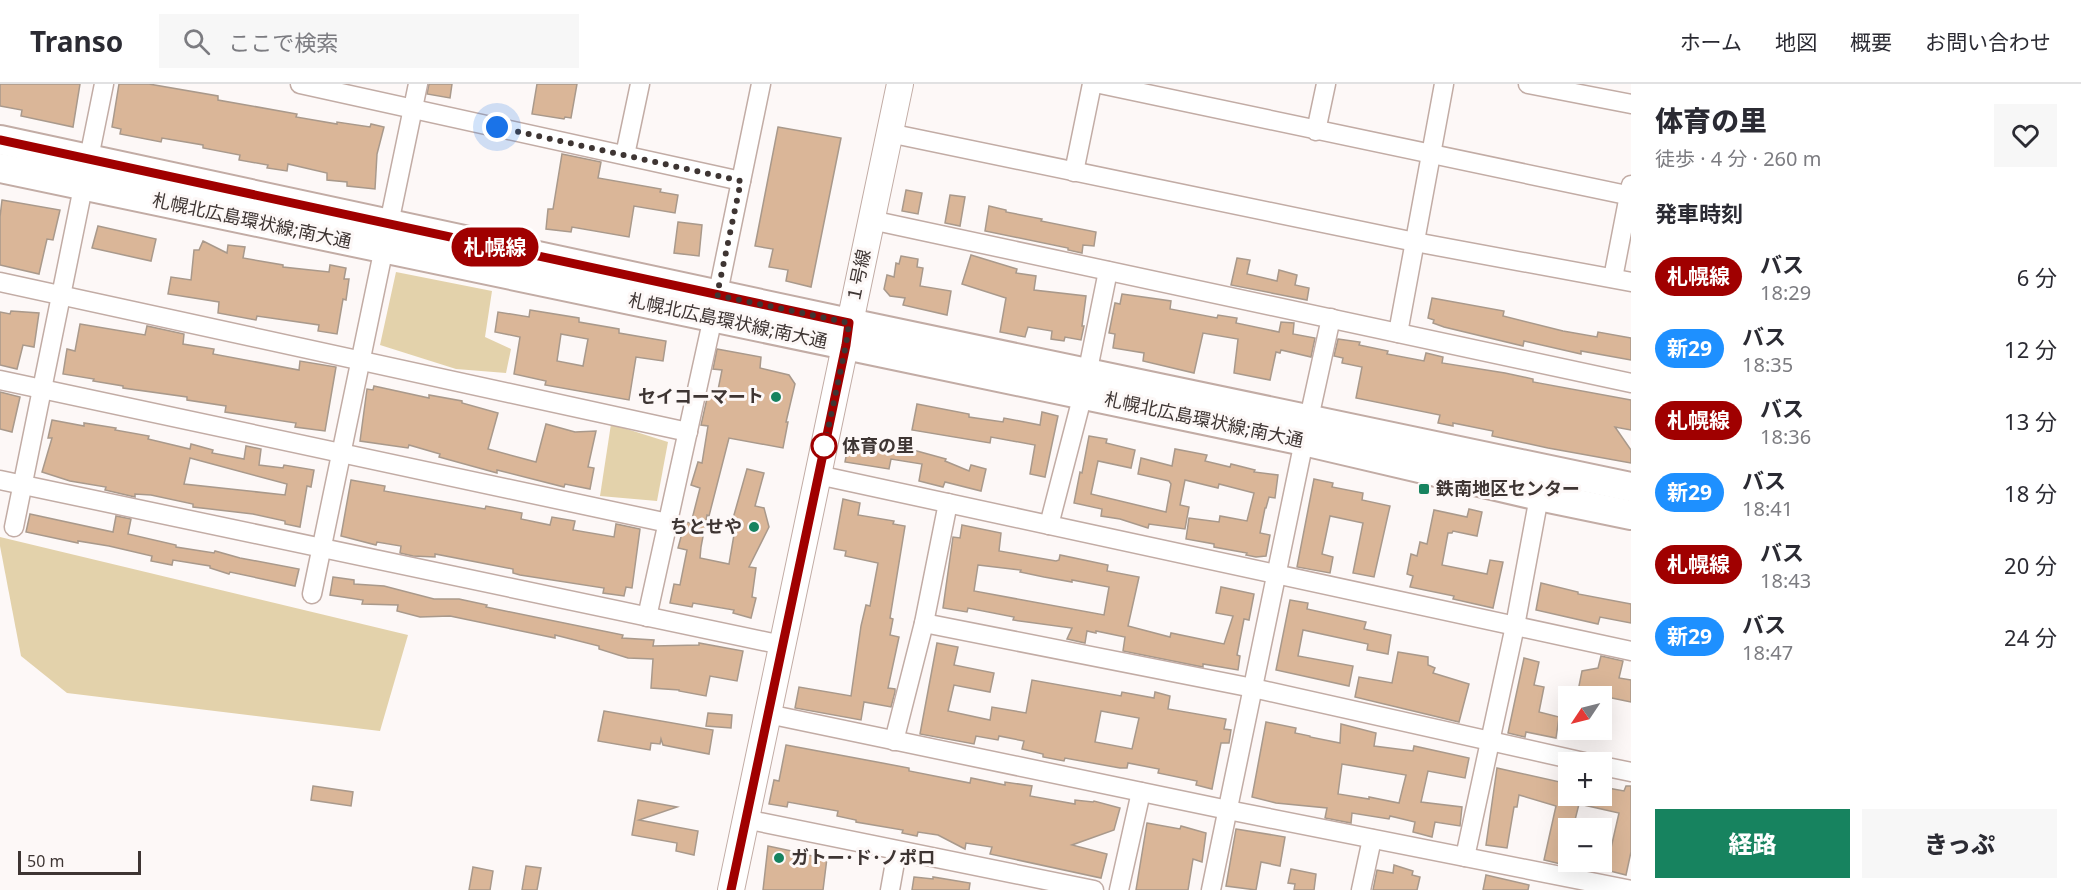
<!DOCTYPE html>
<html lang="ja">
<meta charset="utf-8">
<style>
:root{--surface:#fff;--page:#f7f7f7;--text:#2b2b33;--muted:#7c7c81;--line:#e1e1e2;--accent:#17835f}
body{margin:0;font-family:"Noto Sans","Noto Sans JP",sans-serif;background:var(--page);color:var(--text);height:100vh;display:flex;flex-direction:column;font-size:22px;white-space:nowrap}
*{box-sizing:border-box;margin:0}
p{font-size:20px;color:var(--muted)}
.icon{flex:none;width:33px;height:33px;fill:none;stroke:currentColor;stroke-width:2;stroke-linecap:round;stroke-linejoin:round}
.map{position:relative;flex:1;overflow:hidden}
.details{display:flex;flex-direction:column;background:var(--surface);width:450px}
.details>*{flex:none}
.badge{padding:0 12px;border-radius:20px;font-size:21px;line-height:39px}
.needle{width:39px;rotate:235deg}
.tools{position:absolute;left:1558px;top:602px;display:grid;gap:12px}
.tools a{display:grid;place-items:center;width:54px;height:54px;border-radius:0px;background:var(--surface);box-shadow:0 6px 24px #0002;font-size:30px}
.scale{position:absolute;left:18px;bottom:15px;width:123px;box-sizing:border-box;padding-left:6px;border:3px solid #3e3533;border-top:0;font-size:16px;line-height:21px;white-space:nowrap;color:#3e3533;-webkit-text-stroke:4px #fdf8f7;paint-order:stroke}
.you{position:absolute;width:30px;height:30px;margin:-15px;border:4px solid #fff;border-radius:50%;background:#1a73e8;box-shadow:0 0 0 9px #1a73e833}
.map>.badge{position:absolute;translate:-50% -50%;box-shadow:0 0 0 3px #fff}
h2{padding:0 24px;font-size:22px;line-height:54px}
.round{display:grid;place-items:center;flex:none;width:63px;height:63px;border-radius:0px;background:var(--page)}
.headline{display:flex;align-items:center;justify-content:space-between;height:102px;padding:0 24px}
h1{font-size:28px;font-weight:800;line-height:45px}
.action{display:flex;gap:12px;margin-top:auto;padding:12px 24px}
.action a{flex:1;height:69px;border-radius:0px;background:var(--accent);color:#fff;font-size:24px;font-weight:800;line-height:69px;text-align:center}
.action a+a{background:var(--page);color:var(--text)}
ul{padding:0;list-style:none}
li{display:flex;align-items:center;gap:18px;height:72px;padding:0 24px}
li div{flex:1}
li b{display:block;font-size:22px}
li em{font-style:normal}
li .badge{min-width:66px;font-weight:700;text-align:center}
header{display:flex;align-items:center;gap:36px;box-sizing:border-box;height:84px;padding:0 30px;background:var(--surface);border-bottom:2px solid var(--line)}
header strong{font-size:28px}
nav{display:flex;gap:33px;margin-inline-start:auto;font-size:21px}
.search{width:420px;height:54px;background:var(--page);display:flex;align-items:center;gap:15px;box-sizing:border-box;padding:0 21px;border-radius:0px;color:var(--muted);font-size:22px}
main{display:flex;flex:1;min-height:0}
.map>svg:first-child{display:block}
.green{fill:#e3d2ab}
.building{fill:#dab698;stroke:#a9998b;stroke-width:1.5;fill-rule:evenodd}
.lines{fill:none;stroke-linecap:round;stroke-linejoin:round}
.street-casing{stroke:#c2aca5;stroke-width:21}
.secondary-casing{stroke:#c2aca5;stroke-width:28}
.primary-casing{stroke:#c2aca5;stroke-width:32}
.street{stroke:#fff;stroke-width:18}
.secondary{stroke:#fff;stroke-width:26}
.primary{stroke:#fff;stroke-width:28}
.line-casing{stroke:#fff;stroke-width:14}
.line{stroke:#a00000;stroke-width:9}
.walk{stroke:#3e3533;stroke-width:6;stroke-dasharray:0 10.8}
.poi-dot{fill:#17835f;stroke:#fdf8f7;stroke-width:2}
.stop-dot{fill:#fff;stroke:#a00000;stroke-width:3}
.labels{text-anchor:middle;stroke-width:6;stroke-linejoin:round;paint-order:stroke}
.street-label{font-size:18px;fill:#3e3533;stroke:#fdf8f7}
.poi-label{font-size:18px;font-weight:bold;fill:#3e3533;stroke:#fdf8f7;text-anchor:end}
.stop-label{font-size:18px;font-weight:bold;fill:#3e3533;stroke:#fdf8f7;text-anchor:start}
</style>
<header>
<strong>Transo</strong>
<div class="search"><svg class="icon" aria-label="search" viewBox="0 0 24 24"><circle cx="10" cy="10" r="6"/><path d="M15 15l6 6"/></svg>ここで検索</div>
<nav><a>ホーム</a><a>地図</a><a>概要</a><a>お問い合わせ</a></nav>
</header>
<main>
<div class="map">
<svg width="1631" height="806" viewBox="0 0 1631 806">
<rect width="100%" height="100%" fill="#fdf8f7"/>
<g class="green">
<path d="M396 188 492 207 485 253 511 265 506 289 456 285 380 261Z"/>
<path d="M611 340 668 358 657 417 600 412Z"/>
<path d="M0 453 408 551 380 647 67 609 21 572 0 462Z"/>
</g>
<g class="building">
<path d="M0 0H80L73 43 21 32 22 26 0 22Z"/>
<path d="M119 0H149L218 12V16L297 30 296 33 337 40V38L370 43 371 40 384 43 377 70 375 105 347 102V98L327 96V89L288 80 287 87 267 84 268 81 239 76 240 71 203 64V61L162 54 161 58 120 50 121 45 112 43Z"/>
<path d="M429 0H452L450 14 427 10Z"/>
<path d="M537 0H577L571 34 565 33 564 35 532 30Z"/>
<path d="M778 43 841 54 811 203 786 197 788 186 769 183 773 165 755 162Z"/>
<path d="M562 70 601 78 598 94 661 105 660 108 678 111 675 129 634 122 629 153 572 143 571 148 546 145 548 125H553Z"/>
<path d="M906 106 922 109 918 130 902 127Z"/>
<path d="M950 111 965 113 960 142 945 139Z"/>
<path d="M2 116 60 126 53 156 47 155 39 190 0 181V133Z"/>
<path d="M989 122 1006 126V128L1042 135 1041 137 1096 148 1094 162 1083 161 1082 169 1068 166V164L985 147Z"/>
<path d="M678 138 702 141 699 172 674 169Z"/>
<path d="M98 142 156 155 151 177 92 164Z"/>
<path d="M203 157 227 169 228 161 245 163 243 174 283 181V183L329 188 330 181 346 184 344 195H349L346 216 343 215 337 250 318 247 319 241 257 232 256 236 218 229 219 218 168 210 171 193 191 196 194 166H199Z"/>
<path d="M971 171 1017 185 1016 189 1036 192 1034 206 1086 212 1082 242H1084L1081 256 1065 253 1064 257 1051 255 1052 247 1028 243 1025 253 1000 248 1006 214 962 200Z"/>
<path d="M901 172 918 175 917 183 923 184 920 202 951 207 947 231 903 221 905 214 890 212 884 205 887 191 894 193 896 179 899 180Z"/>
<path d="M1237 174 1250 176 1247 190 1277 197 1279 186 1297 191 1295 201 1309 204 1307 216 1231 201Z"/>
<path d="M1122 210 1171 217 1170 225 1217 234 1218 231 1237 234 1236 239 1279 248 1281 238 1294 239 1293 250 1315 254 1311 273 1281 266 1280 269 1276 268 1270 296 1234 289 1238 255 1203 249 1194 289 1143 277 1144 269 1113 264 1115 250 1109 249 1115 219 1120 220Z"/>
<path d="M1432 214 1504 227 1503 232 1563 247 1597 253 1598 248 1631 254V276L1581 267V270L1524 257 1523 262 1444 243 1433 239 1434 236 1428 234Z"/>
<path d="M530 226 579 234V238L619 245V249L666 257 663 277 636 273 629 316 545 301 546 297 514 290 520 253 495 248 498 228 529 233ZM561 250 588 255 583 282 557 277Z"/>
<path d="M11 227 39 229 34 263 23 261 17 285 0 281V228L10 230Z"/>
<path d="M80 240 145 251 147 242 184 250 183 260 214 265 213 270 299 286 300 277 336 283 325 347 295 343 296 339 225 328 226 322 187 316V313L123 304V302L93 297 94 295 63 290 67 265 75 267Z"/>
<path d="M1338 255 1360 258 1359 261 1388 267 1387 270 1424 277 1426 269 1443 273 1442 279 1505 289 1533 295V298L1631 316V346L1615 343 1631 366V379L1548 364 1492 352 1493 347 1453 339V342L1438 339 1440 331 1356 314 1362 283 1342 279 1343 274 1334 272Z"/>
<path d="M717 265 761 273 760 284 789 291 795 300 786 338H788L783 364 729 354 709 432 707 431 701 463 700 474 729 480 736 439 732 438 747 385 764 389 755 422 764 424 769 443 749 483 756 484 752 513 756 514 751 534 733 529 734 526 693 519 692 523 670 519 674 500 680 501 687 466 678 464 685 438 691 439 700 404 691 401 698 378 702 379 708 342 701 341 708 310 717 311 722 286 713 285Z"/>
<path d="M374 302 429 314V311L462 317V319L498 329 488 365 536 378 546 340 575 348 596 347 588 383 594 384 590 405 565 400 564 403 497 386V389L439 373 440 370 409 361 408 364 360 357 367 305 373 306Z"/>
<path d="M0 308 20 313 12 348 0 345Z"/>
<path d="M917 320 969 330V333L1003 338 1004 334 1040 341 1042 328 1058 332 1045 393 1030 390 1035 361 991 353 990 359 912 346Z"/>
<path d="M52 336 84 342V339L116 344 115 346 149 352 148 355 190 365 191 360 213 366 212 369 244 375 246 362 261 365 259 381 283 384 284 381 314 386 311 403 307 402 300 443 285 440V437L253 430 193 423V420L151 411 135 410V413L105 406 106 403 70 397 42 388 52 354H48ZM190 374 287 400 285 411 184 400Z"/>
<path d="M1089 352 1107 355 1106 359 1135 366 1131 384 1098 377 1091 410 1166 428 1171 400 1169 397 1138 390 1141 374 1172 382 1175 365 1207 371 1205 377 1230 383 1231 380 1255 386 1254 388 1278 391 1275 414 1269 413 1266 424H1265L1260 449 1270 451 1266 472 1256 473 1246 471 1247 469 1214 463V460L1186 455 1189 434 1219 438 1220 432 1247 437 1254 409 1219 400 1218 404 1185 396 1180 421 1189 423 1185 445 1149 440 1148 444 1120 435 1101 432 1102 425 1074 419 1080 388 1082 389Z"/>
<path d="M884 358 946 375 945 377 969 387 971 381 986 385 981 407 945 398 943 403 919 397 922 380 891 375 889 385 845 378 848 362 882 368Z"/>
<path d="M1314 395 1333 399 1332 403 1363 409 1362 416 1390 422 1374 493 1353 489 1363 439 1330 432 1322 470 1333 473 1330 489 1297 483Z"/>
<path d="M351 396 385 402 384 407 485 425 486 422 522 429 521 435 550 441 552 433 575 437 573 446 614 453 616 440 640 445 632 504 626 503 624 512 603 509 604 504 520 491 513 489V485L435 470V473L413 472 400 469 401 462 377 458 376 461 341 452Z"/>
<path d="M843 415 860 419 858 431 894 437 893 440 905 442 890 534 893 535 890 551 899 553 888 604 895 605V608L891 623 864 618 861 636 795 624 799 603 851 612 861 542 866 521 870 522 878 479 845 472 846 467 834 465Z"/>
<path d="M1469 425 1482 428 1477 452 1453 447 1452 449H1448L1442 481 1487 490 1490 476 1503 478 1493 524 1453 515 1454 512 1410 503 1413 492 1407 490 1411 470 1417 472 1420 458 1427 460 1434 426 1467 433Z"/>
<path d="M30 430 113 448 116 432 131 435 128 450 176 461V463L214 469 215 467 240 474 299 485 295 502 230 488 229 490 210 484V482L173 476 172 481 151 477 152 472 109 462 78 457V459L26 448Z"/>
<path d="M962 441 1001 449 999 467 1056 477 1059 476 1060 471 1108 481 1107 487 1139 493 1128 542 1170 553 1171 549 1224 560 1233 532 1216 529 1221 503 1254 510 1249 536 1244 535 1237 571 1240 572 1238 586 1203 580V583L1123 567 1125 553 1096 547V549L1087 547 1085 559 1067 555 1072 544 1013 536 1014 533 968 524 967 528 943 524 953 453 960 454ZM978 481 1021 486 1020 488 1044 493 1072 498V496L1109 503 1104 531 974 507Z"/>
<path d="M333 493 354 496V500L384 502 434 515H459L487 521 486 523 623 551 622 554 654 556 653 562 699 561V559L743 567 737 597 710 592 706 612 679 607V606L651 604 653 575 628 574 599 565V562L555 551V554L450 532 420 533 397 527 398 521 362 520 363 516 330 511Z"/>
<path d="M1541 499 1578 508V510L1631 520V539L1600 533 1598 540 1536 526Z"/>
<path d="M1290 516 1308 519 1307 525 1366 538 1364 545 1391 551 1388 570 1367 566 1368 560 1303 546 1298 572 1353 582 1349 602 1276 586Z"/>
<path d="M937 559 958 563 954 581 994 589 990 608 954 601 948 627 990 636 992 623 1026 629 1032 596 1121 612 1122 608 1154 614 1155 608 1170 612 1168 625 1226 635 1224 645 1231 646 1229 659H1221L1212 705 1196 701 1197 697 1158 689 1159 685 1128 679 1127 684H1120L1065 674 1064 677 1043 673V670L1022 665 1024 657 999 652 998 656 976 652 974 660 920 650ZM1101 627 1139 634 1132 665 1095 658Z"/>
<path d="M1398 568 1428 573V581L1435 584 1433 589 1469 600 1459 638 1355 613 1359 593 1392 599Z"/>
<path d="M1601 572 1623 577 1619 594 1631 596V618L1602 612H1577L1582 587 1598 584Z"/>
<path d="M1524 574 1539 578 1534 601 1544 603 1539 628 1559 633 1556 654 1526 648 1525 653 1508 649Z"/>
<path d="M604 627 713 646 709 670 663 661 661 655 660 660 651 659 650 666 598 657Z"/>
<path d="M708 629 732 631 731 644 706 642Z"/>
<path d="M1266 638 1296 644 1295 649 1310 652V653L1340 659 1341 640 1376 649 1374 662 1413 667 1414 662 1469 674 1465 694 1428 687 1421 718 1462 723 1460 742 1435 738 1432 753 1413 748 1415 738 1390 732 1389 735 1352 729 1351 739 1325 734 1327 724 1276 719 1252 713ZM1342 680 1406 691 1399 719 1369 713V715L1338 710Z"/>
<path d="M786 661 909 684V687L970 699 971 694 1005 701V698L1032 702 1030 712 1075 720V716L1093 718 1094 717 1120 724 1114 746 1072 761 1107 770 1101 794 990 770 992 763 966 759 965 765 938 751 918 748 917 752 902 749 903 746 856 738V736L837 732 838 727 788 718 787 723 769 720 774 696 779 697Z"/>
<path d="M1497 684 1569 700V711H1602V703L1624 707 1626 702H1631V768L1626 791 1606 786 1619 729 1579 720 1573 744H1569V763L1565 781 1544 776 1556 722 1519 711 1517 723H1514L1507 764 1486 761Z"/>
<path d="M313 702 353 708 351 722 311 716Z"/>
<path d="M638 716 677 723 639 736 698 747 694 771 676 767 677 759 632 751Z"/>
<path d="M1147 739 1180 745 1181 742 1206 749 1202 778 1193 775 1188 806H1136Z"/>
<path d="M1236 745 1285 753 1280 782 1261 778 1256 806 1226 802Z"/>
<path d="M768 762 792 767V769L827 774 823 806H763Z"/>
<path d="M1394 781 1413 787 1412 791 1420 793 1417 806H1373L1377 786 1393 789Z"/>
<path d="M526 782 541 784 537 806H522Z"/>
<path d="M473 783 493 787 490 806H469Z"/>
<path d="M1291 785 1316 790 1314 806H1294L1295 800 1288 799Z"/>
<path d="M1486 791 1529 801 1528 806H1483Z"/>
<path d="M914 793 933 795V793L970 799 969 806H912Z"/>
</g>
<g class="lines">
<defs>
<g id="street">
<path d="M300 0 741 97"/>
<path d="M1100 0 1631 112"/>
<path d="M1528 0 1631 20"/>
<path d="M1316 47 1326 0"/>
<path d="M889 49 1415 158 1631 198"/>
<path d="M625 71 640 0"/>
<path d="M1074 88 1092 0"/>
<path d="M871 136 1631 299"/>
<path d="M1613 194 1631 101"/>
<path d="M0 198 688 348"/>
<path d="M1398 249 1444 0"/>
<path d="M0 296 668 439"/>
<path d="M818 391 1631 567"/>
<path d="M0 396 782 561"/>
<path d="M1049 441 1083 310 1108 187"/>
<path d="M14 443 104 0"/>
<path d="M312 510 418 0"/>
<path d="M647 533 713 233 761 0"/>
<path d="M924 539 1253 604 1584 678"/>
<path d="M768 630 1228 726 1631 806"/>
<path d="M894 657 924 539 948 419"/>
<path d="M1602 682 1631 688"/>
<path d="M745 735 1094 806"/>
<path d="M1465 773 1515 542 1541 402"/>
<path d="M890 806 897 767"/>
<path d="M1119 806 1141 708"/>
<path d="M1211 806 1304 357 1331 234"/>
<path d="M1361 806 1372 755"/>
</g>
<path id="secondary" d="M731 806 900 0"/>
<g id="primary">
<path d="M0 56 849 239 1631 403"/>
<path d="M0 84 1304 357 1539 412 1631 431"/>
</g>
</defs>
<use href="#street" class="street-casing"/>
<use href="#secondary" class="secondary-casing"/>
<use href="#primary" class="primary-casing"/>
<use href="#street" class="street"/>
<use href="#secondary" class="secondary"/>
<use href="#primary" class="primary"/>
</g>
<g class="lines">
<defs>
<path id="line" d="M0 56 849 239 846 261 731 806"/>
</defs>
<use href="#line" class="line-casing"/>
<use href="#line" class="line"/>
<path class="walk" d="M497 43 741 97 717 211 849 239 846 261 823 369 824 362"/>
</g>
<g class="poi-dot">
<circle cx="776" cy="313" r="6"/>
<rect x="1418" y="399" width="12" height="12" rx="3"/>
<circle cx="754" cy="443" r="6"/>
<circle cx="779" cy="774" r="6"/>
</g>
<circle class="stop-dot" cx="824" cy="362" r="12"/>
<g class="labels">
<g class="street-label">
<text transform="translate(252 137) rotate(12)" y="6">札幌北広島環状線;南大通</text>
<text transform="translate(859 192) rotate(-78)" y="6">１号線</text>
<text transform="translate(728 237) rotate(12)" y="6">札幌北広島環状線;南大通</text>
<text transform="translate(1204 336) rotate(12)" y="6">札幌北広島環状線;南大通</text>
</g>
<g class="poi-label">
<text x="764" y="319">セイコーマート</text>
<text x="1436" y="411" text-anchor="start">鉄南地区センター</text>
<text x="742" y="449">ちとせや</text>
<text x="791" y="780" text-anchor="start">ガトー･ド･ノポロ</text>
</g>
<g class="stop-label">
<text x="842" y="368">体育の里</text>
</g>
</g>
</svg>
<div class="tools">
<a><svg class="needle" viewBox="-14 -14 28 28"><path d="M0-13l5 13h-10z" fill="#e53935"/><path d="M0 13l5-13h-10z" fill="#7c7c81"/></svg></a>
<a>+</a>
<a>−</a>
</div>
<div class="scale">50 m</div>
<div class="you" style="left:497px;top:43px"></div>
<b class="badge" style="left:495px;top:163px;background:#a00000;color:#fff">札幌線</b>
</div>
<section class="details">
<div class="headline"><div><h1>体育の里</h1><p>徒歩 · 4 分 · 260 m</p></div><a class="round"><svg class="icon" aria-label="heart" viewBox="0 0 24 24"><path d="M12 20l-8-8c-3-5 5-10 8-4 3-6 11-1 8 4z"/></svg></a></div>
<h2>発車時刻</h2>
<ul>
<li><span class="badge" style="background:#a00000;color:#fff">札幌線</span><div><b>バス</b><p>18:29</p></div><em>6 分</em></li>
<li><span class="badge" style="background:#1e90ff;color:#fff">新29</span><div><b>バス</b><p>18:35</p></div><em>12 分</em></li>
<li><span class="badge" style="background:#a00000;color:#fff">札幌線</span><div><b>バス</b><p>18:36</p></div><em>13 分</em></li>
<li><span class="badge" style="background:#1e90ff;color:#fff">新29</span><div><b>バス</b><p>18:41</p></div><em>18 分</em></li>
<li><span class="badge" style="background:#a00000;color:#fff">札幌線</span><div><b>バス</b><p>18:43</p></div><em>20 分</em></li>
<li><span class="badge" style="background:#1e90ff;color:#fff">新29</span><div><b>バス</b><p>18:47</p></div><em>24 分</em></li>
</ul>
<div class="action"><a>経路</a><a>きっぷ</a></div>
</section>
</main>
